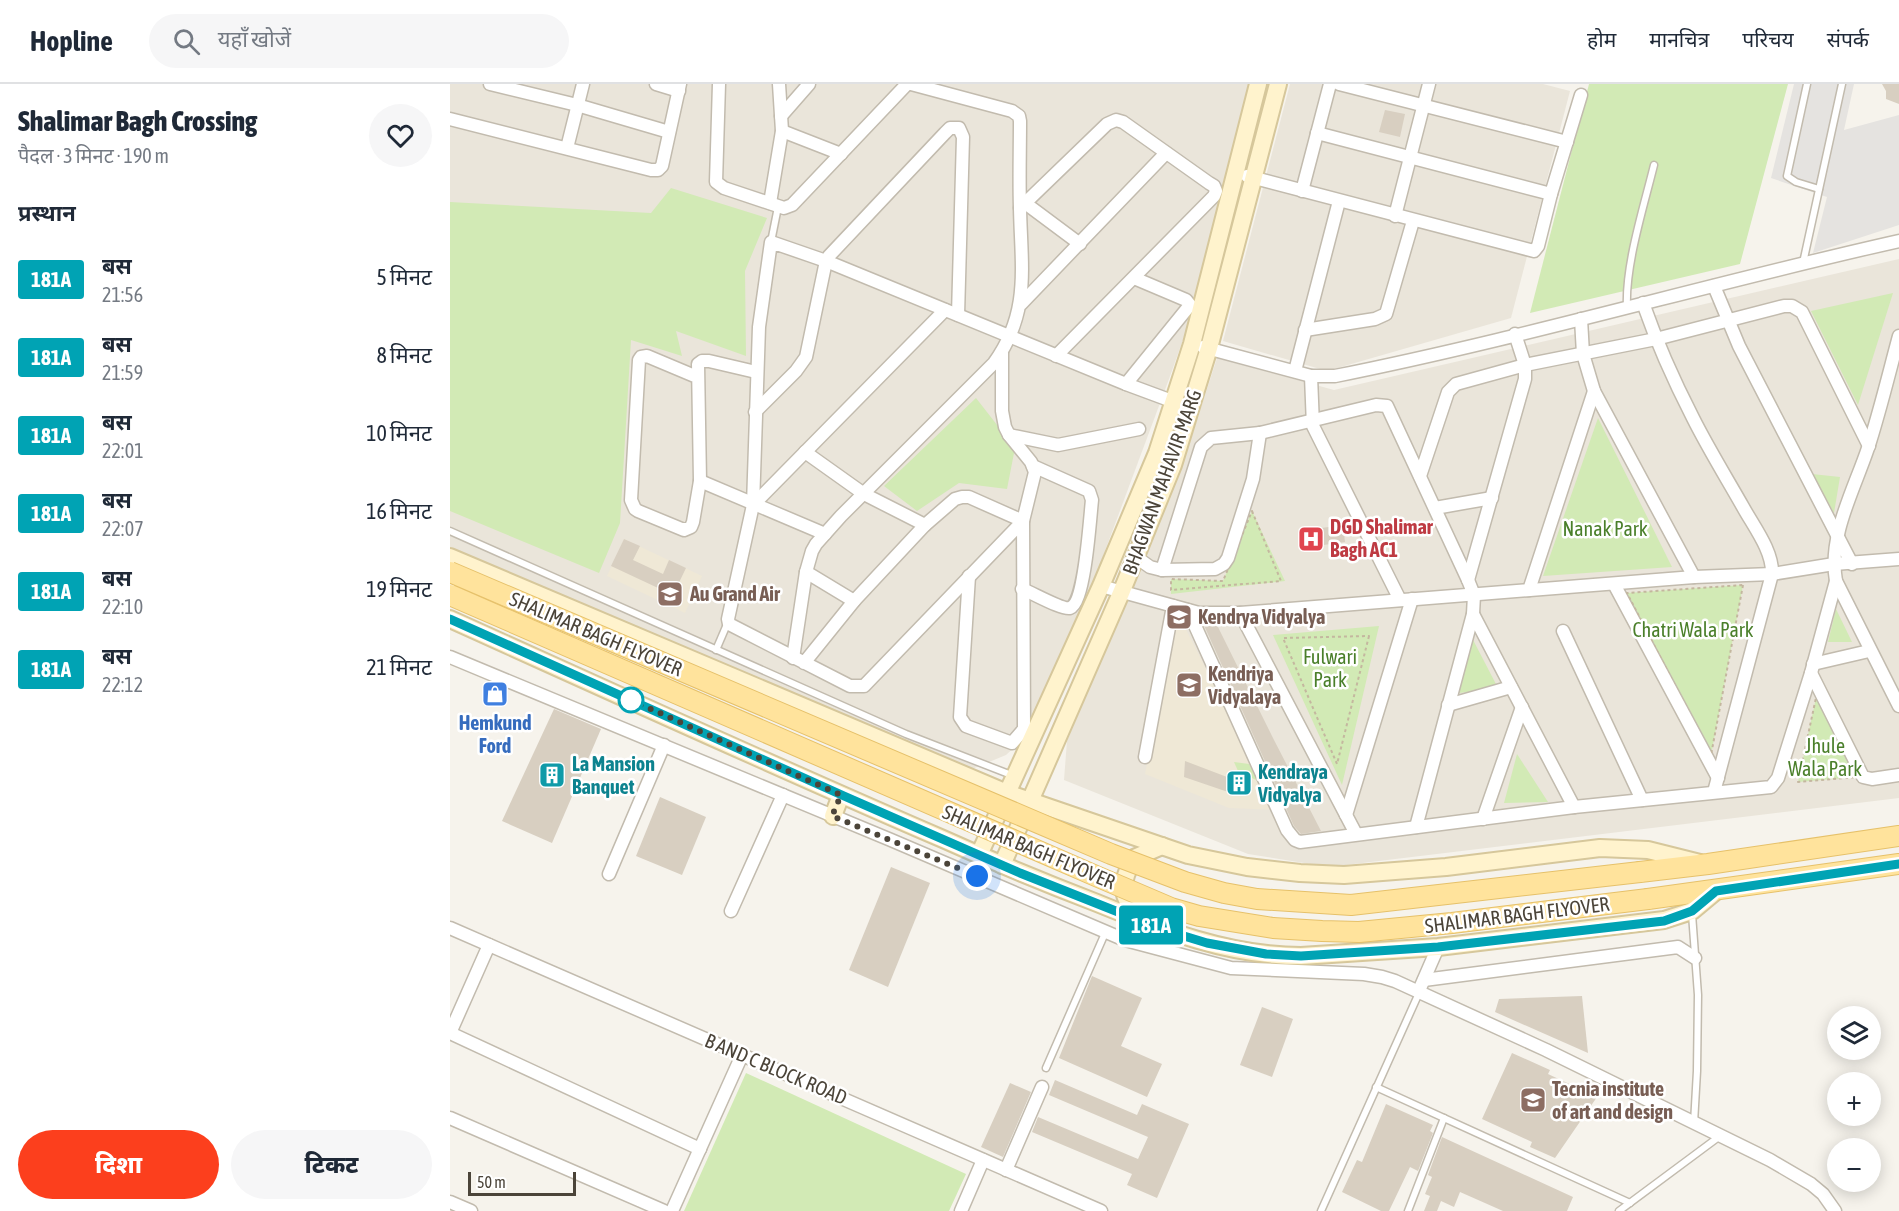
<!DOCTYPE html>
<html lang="hi">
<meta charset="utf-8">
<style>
:root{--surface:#fff;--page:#f6f6f7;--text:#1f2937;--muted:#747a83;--line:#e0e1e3;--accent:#fc3f1d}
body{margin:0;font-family:"Asap Condensed","Noto Sans Devanagari",sans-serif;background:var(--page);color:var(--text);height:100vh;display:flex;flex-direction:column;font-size:22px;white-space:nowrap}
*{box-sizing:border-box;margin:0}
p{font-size:20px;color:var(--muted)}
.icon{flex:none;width:33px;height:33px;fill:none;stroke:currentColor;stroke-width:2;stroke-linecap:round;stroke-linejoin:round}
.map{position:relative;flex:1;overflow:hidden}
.panel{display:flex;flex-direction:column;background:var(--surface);width:450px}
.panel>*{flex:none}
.badge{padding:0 12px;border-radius:4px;font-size:21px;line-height:39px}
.buttons{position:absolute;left:1377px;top:922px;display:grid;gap:12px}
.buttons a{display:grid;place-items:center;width:54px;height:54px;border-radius:50%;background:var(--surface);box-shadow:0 3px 15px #0003;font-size:30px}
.scale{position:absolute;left:18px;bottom:15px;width:108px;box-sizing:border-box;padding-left:6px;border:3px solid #4b4439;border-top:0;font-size:16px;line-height:21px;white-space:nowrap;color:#4b4439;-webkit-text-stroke:4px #fff;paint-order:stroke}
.you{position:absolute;width:30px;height:30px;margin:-15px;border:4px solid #fff;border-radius:50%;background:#1a73e8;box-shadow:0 0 0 9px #1a73e833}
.map>.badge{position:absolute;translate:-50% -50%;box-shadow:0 0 0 3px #fff}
h2{padding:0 18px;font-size:22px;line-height:54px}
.round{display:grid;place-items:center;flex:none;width:63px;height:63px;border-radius:32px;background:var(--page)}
.summary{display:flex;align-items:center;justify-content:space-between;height:102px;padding:0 18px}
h1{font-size:28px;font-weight:800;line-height:45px}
.primary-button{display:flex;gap:12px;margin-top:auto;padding:12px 18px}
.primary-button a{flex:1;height:69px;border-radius:36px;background:var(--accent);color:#fff;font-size:24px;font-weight:800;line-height:69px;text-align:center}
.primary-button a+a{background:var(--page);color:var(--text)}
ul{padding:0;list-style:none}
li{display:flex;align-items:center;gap:18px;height:78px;padding:0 18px}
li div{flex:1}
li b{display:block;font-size:22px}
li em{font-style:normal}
li .badge{min-width:66px;font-weight:700;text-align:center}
header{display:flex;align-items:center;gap:36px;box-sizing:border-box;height:84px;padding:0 30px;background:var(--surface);border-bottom:2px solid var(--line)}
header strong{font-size:28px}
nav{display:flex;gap:33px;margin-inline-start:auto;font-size:21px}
.search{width:420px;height:54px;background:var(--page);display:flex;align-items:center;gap:15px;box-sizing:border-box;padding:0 21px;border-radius:33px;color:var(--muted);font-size:22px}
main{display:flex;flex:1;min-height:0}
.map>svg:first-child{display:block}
.residential{fill:#eae5da}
.education{fill:#efe8d6}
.green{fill:#d2eab5}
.parking{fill:#e5e3e0}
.building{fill:#d8cfc1}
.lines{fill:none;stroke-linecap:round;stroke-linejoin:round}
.lane-casing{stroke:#c2bbae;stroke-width:9}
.street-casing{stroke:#c2bbae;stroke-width:15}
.secondary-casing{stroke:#d6c79b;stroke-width:20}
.primary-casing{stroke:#e6c16a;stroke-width:22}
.path{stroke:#c4b79f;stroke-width:2;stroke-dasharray:3 3;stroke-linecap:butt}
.lane{stroke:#fff;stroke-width:6}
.street{stroke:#fff;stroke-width:12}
.secondary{stroke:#fff3cd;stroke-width:16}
.primary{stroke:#ffe39c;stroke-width:20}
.primary-bridge-casing{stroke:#e6c16a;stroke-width:22;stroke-linecap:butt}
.primary-bridge{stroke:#ffe39c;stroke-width:20}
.line-casing{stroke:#fff;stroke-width:14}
.line{stroke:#00a3b4;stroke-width:9}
.walk{stroke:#4b4439;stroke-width:6;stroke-dasharray:0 10.8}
.stop-dot{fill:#fff;stroke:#00a3b4;stroke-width:3}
.labels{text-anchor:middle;stroke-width:5;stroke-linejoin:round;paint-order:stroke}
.street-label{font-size:20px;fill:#4b4439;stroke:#fff}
.health-label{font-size:20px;font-weight:bold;fill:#be3a42;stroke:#fff;text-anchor:start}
.park-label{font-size:20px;fill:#4a7f2a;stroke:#fff}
.education-label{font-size:20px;font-weight:bold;fill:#785e54;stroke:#fff;text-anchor:start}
.shop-label{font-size:20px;font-weight:bold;fill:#366cbe;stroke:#fff}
.culture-label{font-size:20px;font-weight:bold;fill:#0d838f;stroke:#fff;text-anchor:start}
</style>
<header>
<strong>Hopline</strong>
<div class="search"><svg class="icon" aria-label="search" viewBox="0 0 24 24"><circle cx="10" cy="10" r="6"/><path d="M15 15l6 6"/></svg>यहाँ खोजें</div>
<nav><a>होम</a><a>मानचित्र</a><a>परिचय</a><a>संपर्क</a></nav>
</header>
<main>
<section class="panel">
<div class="summary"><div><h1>Shalimar Bagh Crossing</h1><p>पैदल · 3 मिनट · 190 m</p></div><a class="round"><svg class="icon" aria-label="heart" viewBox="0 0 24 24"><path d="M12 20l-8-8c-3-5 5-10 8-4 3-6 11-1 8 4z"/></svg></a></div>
<h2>प्रस्थान</h2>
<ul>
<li><span class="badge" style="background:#00a3b4;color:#fff">181A</span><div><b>बस</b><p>21:56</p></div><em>5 मिनट</em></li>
<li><span class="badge" style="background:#00a3b4;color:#fff">181A</span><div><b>बस</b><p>21:59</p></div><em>8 मिनट</em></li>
<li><span class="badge" style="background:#00a3b4;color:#fff">181A</span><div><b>बस</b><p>22:01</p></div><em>10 मिनट</em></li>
<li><span class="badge" style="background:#00a3b4;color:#fff">181A</span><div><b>बस</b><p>22:07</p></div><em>16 मिनट</em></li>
<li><span class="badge" style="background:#00a3b4;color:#fff">181A</span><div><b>बस</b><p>22:10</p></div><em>19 मिनट</em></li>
<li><span class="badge" style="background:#00a3b4;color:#fff">181A</span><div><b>बस</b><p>22:12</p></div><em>21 मिनट</em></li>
</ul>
<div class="primary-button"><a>दिशा</a><a>टिकट</a></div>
</section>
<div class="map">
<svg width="1449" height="1127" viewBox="0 0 1449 1127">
<rect width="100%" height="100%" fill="#f6f3ec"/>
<g class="residential">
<path d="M0 0H802L749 211 719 295 649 483 583 634 569 659 556 671 522 685 0 463Z"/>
<path d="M840 0H1093L1120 7 1061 234 877 287 773 257Z"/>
<path d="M1449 175V714L879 783 798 770 614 696 617 657 732 383 767 274 884 306Z"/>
</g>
<g class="education">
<path d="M174 455 252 492 235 529 157 492Z"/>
<path d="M727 528 828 726 779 724 695 690Z"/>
</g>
<g class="green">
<path d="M1139 0H1338L1290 180 1080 229Z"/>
<path d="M221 104 317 134 295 187 296 272 226 247 232 272 181 256 170 439 149 489 0 427V118L201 129Z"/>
<path d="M1443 209 1408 321 1361 227Z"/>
<path d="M526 314 565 364 557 405 509 399 467 427 434 402Z"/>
<path d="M1148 334 1222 483 1093 492Z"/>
<path d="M1362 390 1390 393 1384 429Z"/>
<path d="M802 427 835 497 721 510V495L773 497Z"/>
<path d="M1293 501 1261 671 1177 509Z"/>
<path d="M1386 525 1402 558H1378Z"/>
<path d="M929 542 892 701 823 551Z"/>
<path d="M1021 552 1048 604 1009 609Z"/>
<path d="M1367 609 1407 693 1348 698Z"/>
<path d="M1067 670 1098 718 1054 719Z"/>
<path d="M784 678 799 680 808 697 788 687Z"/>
<path d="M296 989 516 1090 499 1127H234Z"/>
</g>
<path class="parking" d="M1344 0H1404L1394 46 1449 31V141L1363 169 1377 113 1321 94Z"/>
<g class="building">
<path d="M1432 0H1449V20L1436 15V7Z"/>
<path d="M935 26 955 30 950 53 929 48Z"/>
<path d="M893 441 895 458 852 464 850 447Z"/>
<path d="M174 455 190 462 183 476 213 490 219 476 236 484 223 511 161 482Z"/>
<path d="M765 537 824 656 871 747 851 750 844 742 753 539Z"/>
<path d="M104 625 151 645 102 759 52 737Z"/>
<path d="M735 677 777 693 796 691 800 705 778 708 734 693Z"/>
<path d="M210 713 256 733 232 791 186 772Z"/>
<path d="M441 783 480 799 438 903 399 886Z"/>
<path d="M642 892 692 914 671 962 712 980 697 1013 609 974Z"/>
<path d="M1132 912 1138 969 1045 928 1049 915Z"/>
<path d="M812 923 843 935 822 993 790 981Z"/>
<path d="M1062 969 1100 986 1098 990 1147 1013 1105 1074 1080 1063 1082 1058 1032 1035Z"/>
<path d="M605 996 687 1031 692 1020 739 1040 707 1114 677 1101 682 1090 582 1048 588 1033 688 1075 698 1053 599 1011Z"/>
<path d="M560 999 581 1008 553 1073 531 1063Z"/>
<path d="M936 1020 983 1041 980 1047 983 1049 968 1087 960 1083 939 1127H931L892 1108 907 1076 912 1078Z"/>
<path d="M992 1053 1123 1113 1117 1127H1053L1010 1108 1004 1123 991 1117 987 1127H974L980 1112 975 1110 982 1093 978 1091Z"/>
</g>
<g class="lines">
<defs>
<g id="lane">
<path d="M1357 0 1337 92 1346 98 1369 105"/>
<path d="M321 158 328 123"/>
<path d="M1353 179 1392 0"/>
<path d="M1177 223C1175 181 1194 122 1204 81"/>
<path d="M0 447 456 650 564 692"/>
<path d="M266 566 278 538"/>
<path d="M1242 830 1248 911 1247 987 1244 1039"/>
<path d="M596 984 656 847"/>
<path d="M926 1003 1180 1119"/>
<path d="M871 1127 969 909"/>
<path d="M958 1127 994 1034"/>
<path d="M1169 1127 1270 1052"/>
</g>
<g id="street">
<path d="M40 0 127 21 219 48"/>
<path d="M206 0 229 7"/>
<path d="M269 0 266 98 274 104 334 124 342 121 457 0"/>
<path d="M889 0 1117 58"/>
<path d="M331 32 359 0"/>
<path d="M0 35 201 86H208L212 82 230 0"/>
<path d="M332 47 391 70"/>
<path d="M867 49 1101 110"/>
<path d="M117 64 133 0"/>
<path d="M797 92 1084 167 1088 162 1101 110 1131 11"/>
<path d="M852 107 880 0"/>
<path d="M320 119 332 47 329 0"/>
<path d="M575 119 630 160"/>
<path d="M570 124 657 40 666 36 673 38 759 99 764 102 766 107 764 112 606 272"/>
<path d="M945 132 979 0"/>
<path d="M1264 202 1289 262 1402 480"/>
<path d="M1193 219C1207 259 1224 297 1243 334 1258 364 1276 393 1293 423 1304 443 1323 467 1322 490L1264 708"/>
<path d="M571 220 716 69"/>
<path d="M1131 235 1133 270 1144 307 1244 493"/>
<path d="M855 246 925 235 936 230 963 137"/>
<path d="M1449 252C1439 289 1430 327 1418 364 1404 406 1378 452 1386 497L1449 622"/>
<path d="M753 263 861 292H885C1075 254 1261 199 1449 157"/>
<path d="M845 287 889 117"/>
<path d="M861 292 863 342 950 516"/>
<path d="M247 293 197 272 191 273 189 276 181 416 185 425 188 427 234 446 241 443 243 438 250 397 248 280 252 277H259L306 288"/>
<path d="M676 300 740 221 736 216 684 194"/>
<path d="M305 328 346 287 356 273 376 177 379 172 495 49 500 44H509L513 53 508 231"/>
<path d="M559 351 608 361 689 345"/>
<path d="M355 368 414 410 475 441"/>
<path d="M970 392 998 308 1006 300 1075 281 1206 255 1334 222H1342L1352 228 1419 362"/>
<path d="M250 397 375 450"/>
<path d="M303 421 495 226"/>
<path d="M985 424 1042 414"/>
<path d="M686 473 700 483 712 486 765 485 774 480 778 474 803 395 810 349"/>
<path d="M712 486 751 363 761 354 810 349 926 321 937 322 1018 496 1024 511 1023 530 966 743"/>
<path d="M356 488 404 517"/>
<path d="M519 492 510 633 516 642 562 659 574 645 573 437 585 388 581 378 559 351 555 343 552 327V269"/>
<path d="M1018 496 1075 295V281L1065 250"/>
<path d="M1164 500 1268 694"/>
<path d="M651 502 749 529H790L1244 493 1322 490 1384 480 1449 475"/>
<path d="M572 505C581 508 612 526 620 524 635 519 640 433 642 416L639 407 583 382"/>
<path d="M1079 506 1144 307"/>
<path d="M738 526 837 746 845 756 850 758 1124 723 1321 703 1328 694 1361 589 1386 497"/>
<path d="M790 529 906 750"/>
<path d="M1023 530 1124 723"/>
<path d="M1113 547 1192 716"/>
<path d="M0 573 441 756 675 856 781 884 914 890 932 893 945 897 1096 966 1320 1076 1361 1100 1373 1110 1385 1127"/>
<path d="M343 574 356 488 362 467 366 460 391 432 544 279C581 228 571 182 570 124 569 95 570 66 570 37L569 32 562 27 461 0"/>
<path d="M354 579 404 517 475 441 505 415 512 413H519L573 437 414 602H400L279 540 278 535 303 421 309 243 321 158 376 177 676 300 730 320"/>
<path d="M1363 580 1419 567"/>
<path d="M1361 589 1413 693 1422 695 1449 691"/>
<path d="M998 621 1061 603"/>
<path d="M695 673 723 522"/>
<path d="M896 731 962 515"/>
<path d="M1033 735 1072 623"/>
<path d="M159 790 214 661"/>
<path d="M281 827 333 711"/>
<path d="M0 844 651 1127"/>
<path d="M974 896 1228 863 1245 874"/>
<path d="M971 902 988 863"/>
<path d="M0 949 250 1065"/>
<path d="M0 949 39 861"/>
<path d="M0 1034 214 1127"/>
<path d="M556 1086 592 1003"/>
<path d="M0 1118 21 1127"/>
<path d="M222 1127 292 971"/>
<path d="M511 1127 533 1076"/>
</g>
<g id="secondary">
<path d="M0 473 557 709 738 771 797 783 850 789 894 791 996 783 1150 764 1198 766 1250 779"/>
<path d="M0 535C164 609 328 684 493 755 544 778 595 799 647 819 713 846 779 872 851 872L988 863 1214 836 1242 827 1266 807"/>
<path d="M383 732 391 711"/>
<path d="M529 771 651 502 707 369 742 260 808 0"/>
<path d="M552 781 671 509 723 381 759 264 828 0"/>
<path d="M691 835C670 813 669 800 684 774L712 762"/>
</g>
<g id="primary">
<path d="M1190 788 1258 780 1449 752"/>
<path d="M1198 815 1449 780"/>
</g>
</defs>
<use href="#lane" class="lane-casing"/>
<use href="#street" class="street-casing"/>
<use href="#secondary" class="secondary-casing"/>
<use href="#primary" class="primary-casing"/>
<g class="path">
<path d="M802 427 831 497 721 506V495L773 497Z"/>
<path d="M1293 501 1261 671 1177 509Z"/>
<path d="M919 552 887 680 833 554Z"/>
<path d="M1367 609 1407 693 1348 698Z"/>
</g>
<use href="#lane" class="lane"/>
<use href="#street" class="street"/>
<use href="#secondary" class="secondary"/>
<use href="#primary" class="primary"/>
<defs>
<g id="primary-bridge">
<path d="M0 488 661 770 735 798 774 809 807 815 901 821 1190 788"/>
<path d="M0 511 646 792 721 824 749 832 823 844 872 847 909 848 1002 839 1198 815"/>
</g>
</defs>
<use href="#primary-bridge" class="primary-bridge-casing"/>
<use href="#primary-bridge" class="primary-bridge"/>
</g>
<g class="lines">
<defs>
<path id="line" d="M0 535 394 712 570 789 711 845 757 859 816 870 851 872 988 863 1214 837 1242 827 1266 807 1449 780"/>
</defs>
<use href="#line" class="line-casing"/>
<use href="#line" class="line"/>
<path class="walk" d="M181 616 391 711 382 732 527 792"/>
</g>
<defs>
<symbol id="hospital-square" viewBox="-11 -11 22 22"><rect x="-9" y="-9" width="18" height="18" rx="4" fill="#e0444e" stroke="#fff"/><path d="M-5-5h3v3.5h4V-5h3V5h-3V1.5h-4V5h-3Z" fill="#fff"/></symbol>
<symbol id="school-square" viewBox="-11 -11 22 22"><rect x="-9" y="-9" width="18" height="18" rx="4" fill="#8d6e63" stroke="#fff"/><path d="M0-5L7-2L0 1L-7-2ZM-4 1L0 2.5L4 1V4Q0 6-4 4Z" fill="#fff"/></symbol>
<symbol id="shop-square" viewBox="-11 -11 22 22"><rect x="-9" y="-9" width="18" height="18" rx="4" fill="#3f7fe0" stroke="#fff"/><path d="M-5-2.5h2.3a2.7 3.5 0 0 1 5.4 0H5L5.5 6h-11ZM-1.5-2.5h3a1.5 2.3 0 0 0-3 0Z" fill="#fff"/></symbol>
<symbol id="building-square" viewBox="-11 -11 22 22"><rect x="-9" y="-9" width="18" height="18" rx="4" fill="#0f9aa8" stroke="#fff"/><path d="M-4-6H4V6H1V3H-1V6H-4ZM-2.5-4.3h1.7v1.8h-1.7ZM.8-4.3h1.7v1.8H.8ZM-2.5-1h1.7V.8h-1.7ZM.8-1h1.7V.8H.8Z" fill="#fff"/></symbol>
<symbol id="university-square" viewBox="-11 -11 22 22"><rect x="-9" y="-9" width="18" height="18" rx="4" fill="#8d6e63" stroke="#fff"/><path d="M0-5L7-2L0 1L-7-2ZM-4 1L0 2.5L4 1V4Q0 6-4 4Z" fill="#fff"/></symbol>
</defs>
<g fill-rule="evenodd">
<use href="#hospital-square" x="846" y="440" width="30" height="30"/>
<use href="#school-square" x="205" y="495" width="30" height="30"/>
<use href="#school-square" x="714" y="518" width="30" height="30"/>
<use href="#school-square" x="724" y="586" width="30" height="30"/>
<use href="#shop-square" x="30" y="595" width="30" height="30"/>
<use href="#building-square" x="87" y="676" width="30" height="30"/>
<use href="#building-square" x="774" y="684" width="30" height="30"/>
<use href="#university-square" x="1068" y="1001" width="30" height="30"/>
</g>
<circle class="stop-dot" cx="181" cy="616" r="12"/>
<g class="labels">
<g class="street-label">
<text transform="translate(712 398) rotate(-70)" y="7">BHAGWAN MAHAVIR MARG</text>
<text transform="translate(146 550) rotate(23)" y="7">SHALIMAR BAGH FLYOVER</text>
<text transform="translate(579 763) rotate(23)" y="7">SHALIMAR BAGH FLYOVER</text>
<text transform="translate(1067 831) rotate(-7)" y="7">SHALIMAR BAGH FLYOVER</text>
<text transform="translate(326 985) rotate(23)" y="7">B AND C BLOCK ROAD</text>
</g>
<g class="health-label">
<text x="880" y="450">DGD Shalimar<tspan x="880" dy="23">Bagh AC1</tspan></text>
</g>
<g class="park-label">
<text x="1155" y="452">Nanak Park</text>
<text x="1243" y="553">Chatri Wala Park</text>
<text x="880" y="580">Fulwari<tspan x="880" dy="23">Park</tspan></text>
<text x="1375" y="669">Jhule<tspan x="1375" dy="23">Wala Park</tspan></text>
</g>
<g class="education-label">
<text x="240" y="517">Au Grand Air</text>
<text x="748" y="540">Kendrya Vidyalya</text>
<text x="758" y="597">Kendriya<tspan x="758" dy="23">Vidyalaya</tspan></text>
<text x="1102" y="1012">Tecnia institute<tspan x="1102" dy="23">of art and design</tspan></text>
</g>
<g class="shop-label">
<text x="45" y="646">Hemkund<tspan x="45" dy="23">Ford</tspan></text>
</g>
<g class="culture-label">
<text x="122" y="687">La Mansion<tspan x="122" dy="23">Banquet</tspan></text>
<text x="808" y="695">Kendraya<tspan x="808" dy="23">Vidyalya</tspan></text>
</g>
</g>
</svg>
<div class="buttons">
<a><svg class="icon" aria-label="layers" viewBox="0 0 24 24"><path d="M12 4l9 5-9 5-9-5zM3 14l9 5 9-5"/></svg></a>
<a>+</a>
<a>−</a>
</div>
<div class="scale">50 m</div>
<div class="you" style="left:527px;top:792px"></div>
<b class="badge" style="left:701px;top:841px;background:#00a3b4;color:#fff">181A</b>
</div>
</main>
